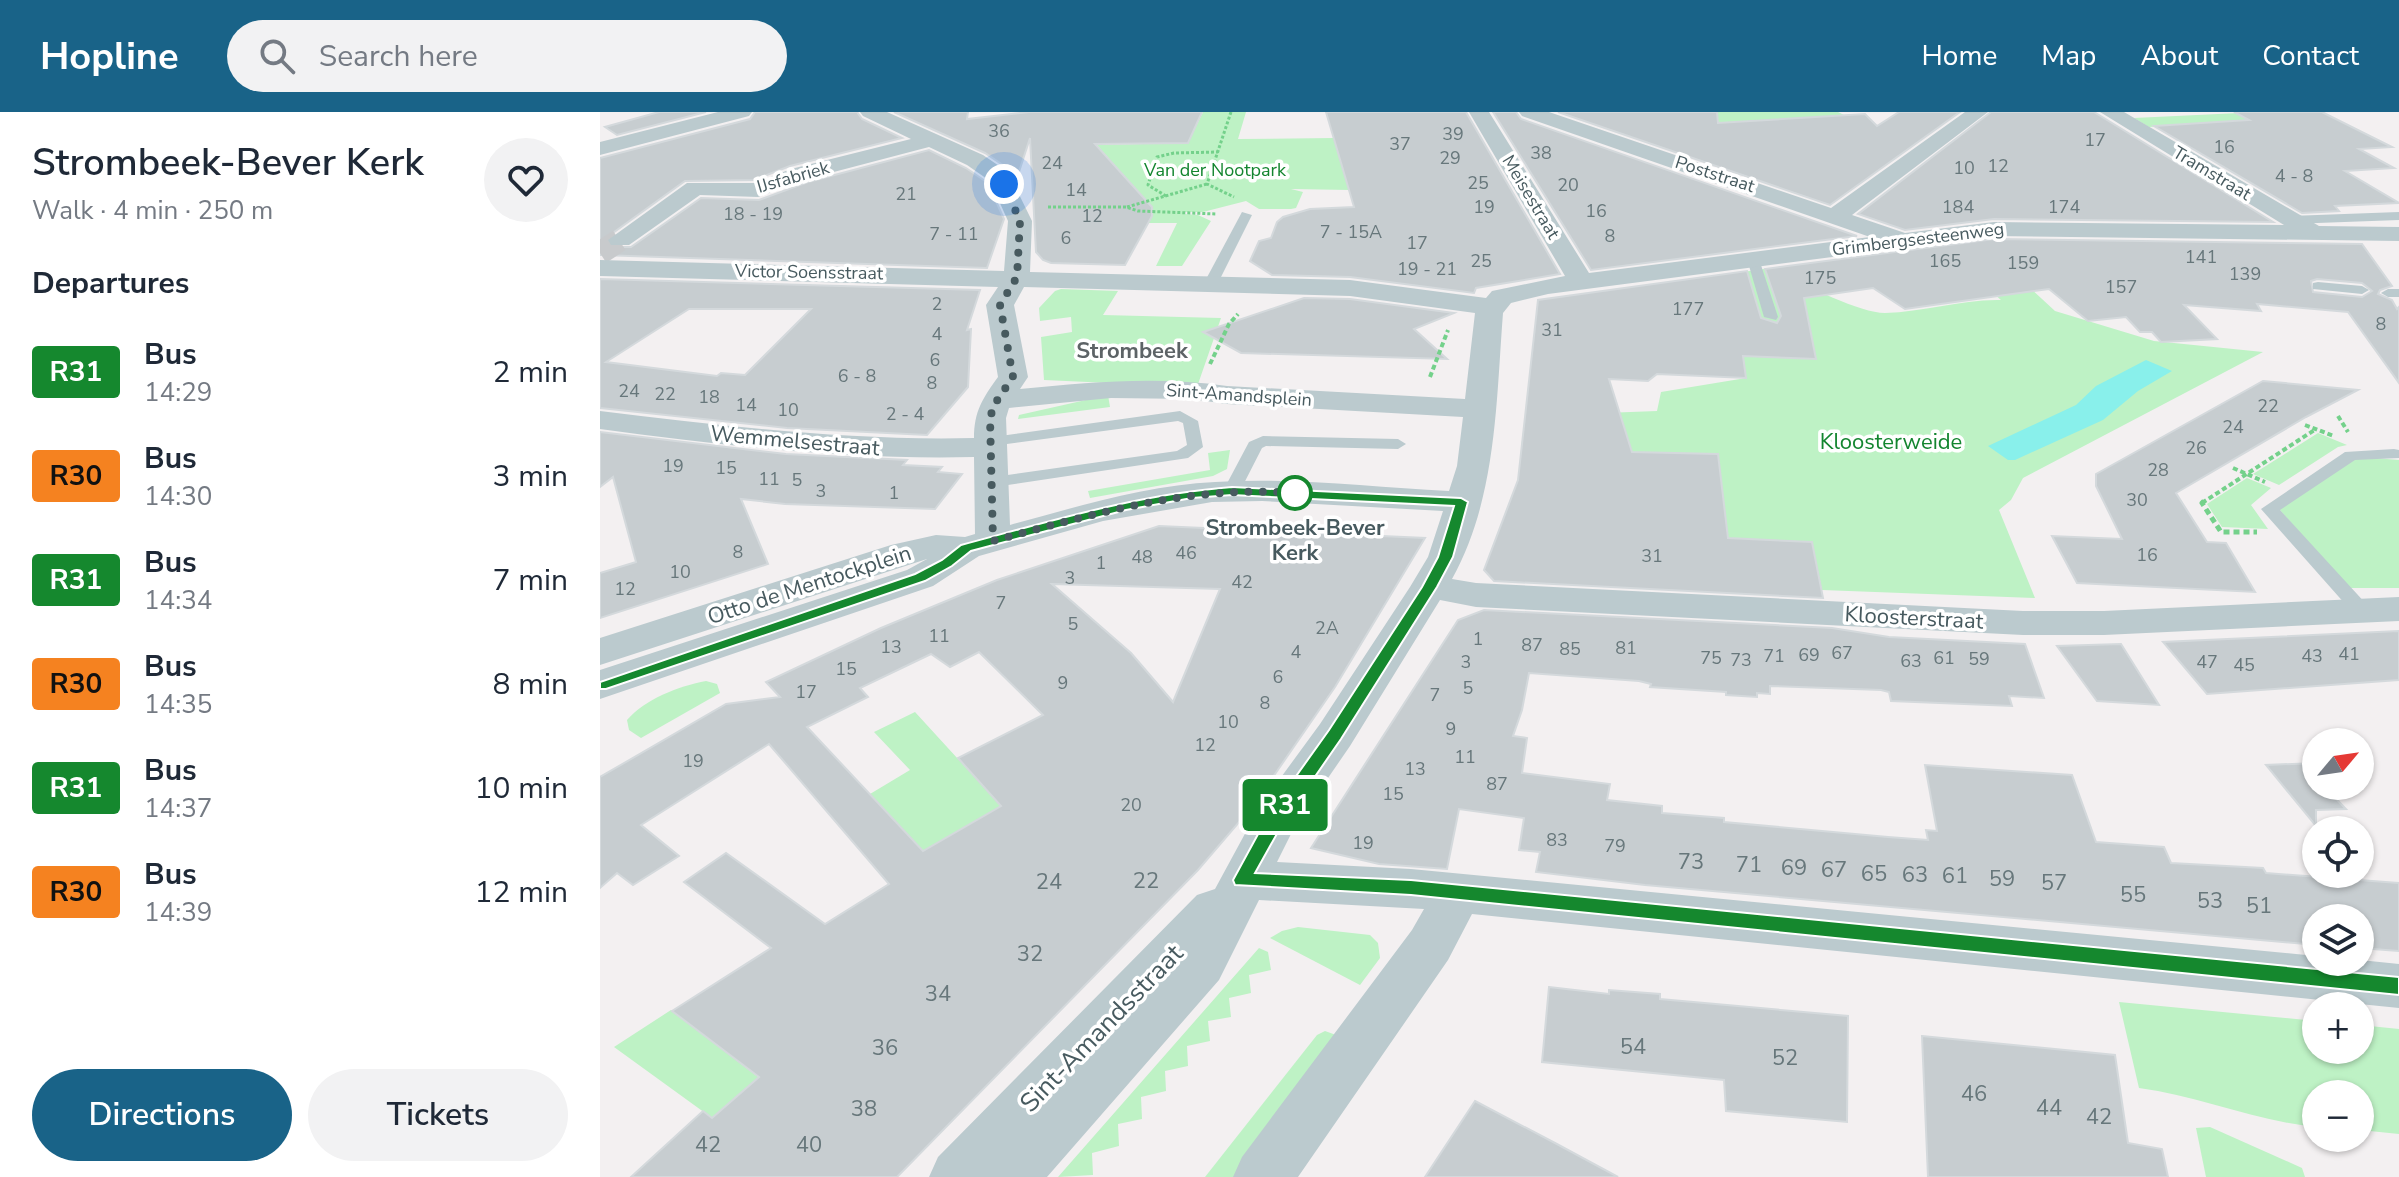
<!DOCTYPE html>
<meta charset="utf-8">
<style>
:root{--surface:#fff;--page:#f2f2f3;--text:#1f2937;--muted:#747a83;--accent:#196388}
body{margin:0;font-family:"Nunito Sans",sans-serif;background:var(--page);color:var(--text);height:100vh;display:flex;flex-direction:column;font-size:30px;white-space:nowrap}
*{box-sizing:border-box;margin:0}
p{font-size:26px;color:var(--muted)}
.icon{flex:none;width:44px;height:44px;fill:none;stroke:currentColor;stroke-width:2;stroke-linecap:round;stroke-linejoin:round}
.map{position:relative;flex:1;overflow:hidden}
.details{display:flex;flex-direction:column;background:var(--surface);width:600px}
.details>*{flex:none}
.badge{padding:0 16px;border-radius:6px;font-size:28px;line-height:52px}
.needle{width:52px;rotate:61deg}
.buttons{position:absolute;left:1702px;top:616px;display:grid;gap:16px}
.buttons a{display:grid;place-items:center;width:72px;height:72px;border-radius:50%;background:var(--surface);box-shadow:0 2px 6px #0004;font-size:40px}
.you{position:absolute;width:40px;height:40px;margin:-20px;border:6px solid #fff;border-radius:50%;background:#1a73e8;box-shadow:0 0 0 12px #1a73e833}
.map>.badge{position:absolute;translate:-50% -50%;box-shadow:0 0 0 4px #fff}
h2{padding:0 32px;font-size:30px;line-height:72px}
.round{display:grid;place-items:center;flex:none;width:84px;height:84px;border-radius:42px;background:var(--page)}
.summary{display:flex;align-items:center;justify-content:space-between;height:136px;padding:0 32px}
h1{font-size:38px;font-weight:600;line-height:60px}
.cta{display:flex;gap:16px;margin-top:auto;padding:16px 32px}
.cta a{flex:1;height:92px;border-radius:48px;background:var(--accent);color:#fff;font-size:32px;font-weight:600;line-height:92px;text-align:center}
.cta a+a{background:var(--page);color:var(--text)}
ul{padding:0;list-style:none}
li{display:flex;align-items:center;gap:24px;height:104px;padding:0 32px}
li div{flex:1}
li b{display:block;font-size:30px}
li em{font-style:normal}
li .badge{min-width:88px;font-weight:700;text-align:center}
header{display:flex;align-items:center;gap:48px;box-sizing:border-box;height:112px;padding:0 40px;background:var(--accent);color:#fff}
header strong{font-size:38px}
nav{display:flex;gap:44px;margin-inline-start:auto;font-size:28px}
.search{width:560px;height:72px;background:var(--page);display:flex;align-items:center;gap:20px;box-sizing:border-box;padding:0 28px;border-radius:44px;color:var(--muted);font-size:30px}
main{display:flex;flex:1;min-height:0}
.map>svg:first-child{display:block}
.green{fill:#bef2c5}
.water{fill:#89f0eb}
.building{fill:#c7cdd0;stroke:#d4d9dc;stroke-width:2;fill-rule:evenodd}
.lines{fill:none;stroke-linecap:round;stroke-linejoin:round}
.street-tunnel{stroke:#c8cacc;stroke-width:23;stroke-dasharray:23 12;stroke-linecap:butt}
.path-far2{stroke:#74d18b;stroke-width:3;stroke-dasharray:3 2;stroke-linecap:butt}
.path-far1{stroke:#74d18b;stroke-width:4;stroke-dasharray:5 3;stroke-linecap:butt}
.path{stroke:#74d18b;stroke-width:5;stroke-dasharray:6 4;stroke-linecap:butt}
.lane{fill:#bbcace;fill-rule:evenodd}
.street{fill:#bbcace;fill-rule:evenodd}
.line{fill:#15882e;stroke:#fff;stroke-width:2}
.walk{stroke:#475a5f;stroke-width:8;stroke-dasharray:0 14.4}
.stop-dot{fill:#fff;stroke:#15882e;stroke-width:4}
.labels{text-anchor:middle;stroke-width:7;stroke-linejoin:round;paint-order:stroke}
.number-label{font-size:18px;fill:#67777b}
.far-park-label{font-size:18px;fill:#13852f;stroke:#fff}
.far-street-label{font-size:18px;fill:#475a5f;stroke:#fff}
.far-quarter-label{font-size:22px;font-weight:bold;fill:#5d6366;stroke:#fff}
.street-label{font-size:22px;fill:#475a5f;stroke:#fff}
.park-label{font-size:22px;fill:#13852f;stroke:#fff}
.stop-label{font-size:22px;font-weight:bold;fill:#475a5f;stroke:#fff}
.near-number-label{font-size:22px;fill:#67777b}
.near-street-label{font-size:26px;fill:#475a5f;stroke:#fff}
</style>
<header>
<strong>Hopline</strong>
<div class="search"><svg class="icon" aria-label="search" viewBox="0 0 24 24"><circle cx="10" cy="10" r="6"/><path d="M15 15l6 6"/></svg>Search here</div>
<nav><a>Home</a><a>Map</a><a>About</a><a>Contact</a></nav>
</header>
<main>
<section class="details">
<div class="summary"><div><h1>Strombeek-Bever Kerk</h1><p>Walk · 4 min · 250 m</p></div><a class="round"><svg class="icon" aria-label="heart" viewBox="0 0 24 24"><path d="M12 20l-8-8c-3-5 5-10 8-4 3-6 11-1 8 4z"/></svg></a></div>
<h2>Departures</h2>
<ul>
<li><span class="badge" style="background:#15882e;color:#fff">R31</span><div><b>Bus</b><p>14:29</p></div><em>2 min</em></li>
<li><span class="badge" style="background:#f58220;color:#111">R30</span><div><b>Bus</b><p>14:30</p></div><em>3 min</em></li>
<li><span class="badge" style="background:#15882e;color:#fff">R31</span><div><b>Bus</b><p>14:34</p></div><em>7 min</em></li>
<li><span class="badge" style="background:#f58220;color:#111">R30</span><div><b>Bus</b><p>14:35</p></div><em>8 min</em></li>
<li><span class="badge" style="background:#15882e;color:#fff">R31</span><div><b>Bus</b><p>14:37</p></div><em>10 min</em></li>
<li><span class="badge" style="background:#f58220;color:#111">R30</span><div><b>Bus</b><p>14:39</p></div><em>12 min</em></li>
</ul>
<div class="cta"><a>Directions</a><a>Tickets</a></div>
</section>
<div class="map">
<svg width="1799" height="1065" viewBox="0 0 1799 1065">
<rect width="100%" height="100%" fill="#f3f0f1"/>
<g class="green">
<path d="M603 0H646L638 27 734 26 750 78 691 77 703 80 696 96 691 97H659L646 89 603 100H585L584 102 598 103 611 109 582 154H556L577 111H548L551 107 535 76 497 33 588 31Z"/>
<path d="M1108 0H1238L1254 8 1134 26Z"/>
<path d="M1660 0 1673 7 1549 15 1534 6Z"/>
<path d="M1171 156C1197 169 1258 201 1285 201 1324 200 1362 187 1401 188L1372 163 1413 160 1455 199 1554 229 1663 240 1423 366 1411 388 1399 398 1435 486 1222 478 1212 430 1125 426 1118 342 921 337 925 304 1057 299 1061 280 1146 266 1142 230 1114 164Z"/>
<path d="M461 177 518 179 503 203 621 206 597 275 444 268 441 225 472 220 471 205 440 209 439 196 455 179Z"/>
<path d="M508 283 510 295 418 307 419 303Z"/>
<path d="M1718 321 1747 333 1738 335 1679 373 1653 362Z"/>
<path d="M630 338 627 357 613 364 490 386 488 379 610 358 608 341Z"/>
<path d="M1763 345 1799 348V476H1748L1679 397 1756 346Z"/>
<path d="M1647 366 1671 376 1651 393 1668 417 1622 415 1607 392Z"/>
<path d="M106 569 117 572 120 581 41 626 29 618 27 608C45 587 79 574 106 569Z"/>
<path d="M315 600 401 694 324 741 270 682 310 658 274 620Z"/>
<path d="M698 815 770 823 778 831 780 846 760 873 670 826 682 819Z"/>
<path d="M659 836 668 840 671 858 649 863 651 881 629 886 631 905 608 909 610 929 587 934 588 954 565 959 566 979 541 985 542 1007 518 1012 519 1034 492 1041 493 1063 458 1065Z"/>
<path d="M1519 890 1716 909V938H1760V913L1799 917V1022L1760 1018V982H1716V1015C1655 1009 1599 984 1539 976Z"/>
<path d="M71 898 158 965 169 956 112 1006 14 935Z"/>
<path d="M725 919 736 923 635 1065H605L717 923Z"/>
<path d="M1610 1015 1702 1056 1705 1065H1606L1596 1016Z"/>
</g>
<path class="water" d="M1546 248 1572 259 1538 279 1503 308 1415 348H1408L1388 334 1476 293 1496 274Z"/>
<g class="building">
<path d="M59 0H106L17 23 5 15Z"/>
<path d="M155 0H257L262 7 302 26 190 54 154 68 85 69 6 126 8 135H31L101 86 159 88 208 70 329 38 366 56 388 71 404 107 387 156 0 143V46L150 7Z"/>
<path d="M294 0H368L367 7 429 0H602L588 31 495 32 552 95V104L525 153 451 151 443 148 436 140 430 26 416 69 410 58 385 41Z"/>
<path d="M726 0H866L960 162 876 176 874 181 750 165 672 163 650 149 659 129 671 126 677 110 683 105 710 97 754 95Z"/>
<path d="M893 0H916L921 7 1257 124 991 158Z"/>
<path d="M958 0H1117L1118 11 1265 2 1277 14 1299 0H1360L1230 93Z"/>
<path d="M1391 0H1494L1673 110 1394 107 1305 118 1258 102Z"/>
<path d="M1634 0H1722L1792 35 1759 37 1794 56 1745 59 1799 91 1735 94 1739 99 1702 101 1554 14 1649 8Z"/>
<path d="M1394 127 1762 132 1792 174 1780 178 1778 182 1792 188 1797 197 1799 195V271L1748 200 1657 192 1661 199 1584 193 1617 227 1561 230 1552 220H1540L1526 205 1488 209 1449 177 1305 197 1273 176 1204 186 1216 247 1143 244 1146 266 1057 262 1048 269 1009 267 1032 340 1118 342 1128 426 1212 430 1223 486 894 469 884 458 918 368 938 188 1147 159 1161 206 1177 211 1181 204 1165 157ZM1717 167 1762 171 1772 179 1762 185 1713 180 1711 169Z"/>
<path d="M0 167 380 178 367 218 371 217 368 275 327 323 187 316 0 296ZM89 197H211L145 263 121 261 117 264 6 250Z"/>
<path d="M704 186 750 187 854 201 814 217 847 247 641 241 603 220Z"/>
<path d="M1663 269 1758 278 1706 305 1576 381 1607 430 1626 431 1655 480 1477 471 1452 424 1522 427 1496 374V362Z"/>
<path d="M0 320 186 342 307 348 303 353 342 355 338 360 362 362 335 397 185 392 141 387 168 452 0 506V461L36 450 13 365 0 375Z"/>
<path d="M559 414 825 426 735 575 653 694 598 758 297 1065H31L103 999 112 1006 159 965 72 899 171 836 84 770 126 741 225 812 289 772 169 632 41 713 79 744 33 773 17 761 0 776V665L126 592 180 585 166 570 281 516 397 468ZM452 472 620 477 573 590 531 541ZM379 540 443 603 358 646 401 694 323 739 207 615 268 585 260 576 331 542 350 555Z"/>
<path d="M884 498 1232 516 1289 525 1425 532 1444 586 1409 584 1412 594 1291 589 1289 580 1281 578 1170 574V582L1157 581V585L1126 583V580L1050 575 1051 572 1039 569 929 561 922 598 913 624 927 626 922 661 1010 672 1007 688 1062 694V701L1124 706V710L1288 725 1328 728 1326 718 1337 719 1325 653 1472 663 1496 730 1564 735 1571 751 1663 756 1666 761 1799 771V839L1760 836V806H1716V833L1045 773 936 760 940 740 919 738 924 706 859 697 847 757 779 752 711 736 858 508Z"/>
<path d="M1799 519V568L1607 582 1563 530Z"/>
<path d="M1521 532 1559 593 1497 589 1457 534Z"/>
<path d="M1716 651V674H1724L1746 697 1716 698V714L1666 653Z"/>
<path d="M949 875 1009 882V878L1060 882V887L1248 904 1247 1010 1126 999 1124 968 942 950Z"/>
<path d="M1322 924 1515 943 1528 1031 1562 1037 1568 1065H1328Z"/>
<path d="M875 989 955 1031 1018 1065H825Z"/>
</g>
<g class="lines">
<path class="street-tunnel" d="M0 141 20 128"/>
<g class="path-far2">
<path d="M631 0 607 72 634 85"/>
<path d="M566 84 548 73 557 45 574 41 618 40"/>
<path d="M448 95H526L538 99 617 102"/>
<path d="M527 95 607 72"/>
</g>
<g class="path-far1">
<path d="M610 252 629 212 638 202"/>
<path d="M830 265 848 218"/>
<path d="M1738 304 1748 320"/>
<path d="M1705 313 1734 324"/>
<path d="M1633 356 1665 370"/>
<path d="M1602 391 1716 317"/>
</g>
<path class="path" d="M1604 389 1602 391 1621 420H1657"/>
<g class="lane">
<path d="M642 100 652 103 618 171 606 174 604 171Z"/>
<path d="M1799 100V108L1690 112 1684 108 1690 104Z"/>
<path d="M1153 143 1159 147 1178 205 1176 208 1164 205 1147 147Z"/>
<path d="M1718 170 1762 174 1769 178 1762 182 1713 177V171Z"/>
<path d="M1799 177V185H1788L1781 181 1788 177Z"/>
<path d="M580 299 598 309 603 335 588 346 394 375 386 370 394 365 577 339 587 333 583 311 578 309 392 334 386 332V326Z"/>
<path d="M663 324 798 327 806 332 798 337 666 334 662 336 638 383H626L623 379 649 330Z"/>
<path d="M1794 337 1799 338V346L1755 348 1680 398 1768 494 1771 498 1768 502H1754L1661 397 1745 340Z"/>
</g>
<g class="street">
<path d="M118 0H152L149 4 0 43V30Z"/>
<path d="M260 0H287L383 43 408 60 432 109 430 160 750 168 886 186 892 179 965 164 869 0H889L989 161 1270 125 922 4 919 0H949L1231 96 1365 0H1388L1252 103 1305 121 1394 110 1684 113 1500 0H1524L1719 114 1799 115V129L1394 124 948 182 911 191 903 201C896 290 897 386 852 467L876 471 1423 499H1504L1799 485V509L1504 523H1423L876 495 840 488 750 634 695 714 677 750 811 757 1716 844V850L1760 848 1799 852V896L872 802 848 848 698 1065H633L642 1045 812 818 824 797 659 788 619 868 447 1065H329L338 1045 597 783 615 777 660 694 720 612 810 475 828 445 843 399 662 389 612 390 503 409 379 444 333 474 0 587V558L307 458 327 447 0 553V526L291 433 336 423 365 425 375 422 374 345C249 348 124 334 0 317V299C124 314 249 329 374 326 374 299 383 286 398 265L386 193 398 175 0 164V148L404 159 408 109 390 69 367 53 329 35 207 67 158 85 100 83 29 133H11L8 128 87 71H155L191 57 311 27 263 4ZM424 175 750 184 875 201 865 287 627 274C558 264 490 270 420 277L428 265 414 193ZM511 286 591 287 627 292 863 305 857 354 849 379C772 375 693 365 615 370 547 373 476 395 410 413L406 306 409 296Z"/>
</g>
</g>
<path class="line" d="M632 375 861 386 868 390 853 445 837 475 741 627 683 711 655 761 811 768 1799 865V883L811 783 635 773 633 768 669 702 729 618 822 475 838 445 854 394 632 383 592 386 526 398 371 439 352 454 325 469 6 577H0V570L315 462 342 448 361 433C451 409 539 382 632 375Z"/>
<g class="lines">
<path class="walk" d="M404 72 420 109 417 165 400 193 413 265 394 293 390 306 393 429C494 402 590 373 695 381"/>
</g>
<circle class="stop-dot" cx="695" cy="381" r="16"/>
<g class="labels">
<g class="number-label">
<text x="399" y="25">36</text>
<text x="853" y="28">39</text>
<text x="1495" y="34">17</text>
<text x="800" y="38">37</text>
<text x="1624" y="41">16</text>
<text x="941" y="47">38</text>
<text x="850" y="52">29</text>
<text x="452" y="57">24</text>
<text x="1398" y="60">12</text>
<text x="1364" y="62">10</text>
<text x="1694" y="70">4 - 8</text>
<text x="878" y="77">25</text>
<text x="968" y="79">20</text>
<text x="476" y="84">14</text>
<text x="306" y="88">21</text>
<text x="884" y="101">19</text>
<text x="1358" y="101">184</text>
<text x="1464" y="101">174</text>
<text x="996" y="105">16</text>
<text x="153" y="108">18 - 19</text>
<text x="492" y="110">12</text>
<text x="751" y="126">7 - 15A</text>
<text x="354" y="128">7 - 11</text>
<text x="1010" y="130">8</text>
<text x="466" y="132">6</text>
<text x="817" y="137">17</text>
<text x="1601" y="151">141</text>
<text x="881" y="155">25</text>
<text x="1345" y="155">165</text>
<text x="1423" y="157">159</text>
<text x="827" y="163">19 - 21</text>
<text x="1645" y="168">139</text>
<text x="1220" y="172">175</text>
<text x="1521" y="181">157</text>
<text x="337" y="198">2</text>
<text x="1088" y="203">177</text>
<text x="1781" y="218">8</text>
<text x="952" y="224">31</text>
<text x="337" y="228">4</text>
<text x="335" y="254">6</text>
<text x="257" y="270">6 - 8</text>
<text x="332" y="277">8</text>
<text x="29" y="285">24</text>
<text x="65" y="288">22</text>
<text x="109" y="291">18</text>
<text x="146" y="299">14</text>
<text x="1668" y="300">22</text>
<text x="188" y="304">10</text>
<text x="305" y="308">2 - 4</text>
<text x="1633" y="321">24</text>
<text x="1596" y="342">26</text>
<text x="73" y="360">19</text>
<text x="126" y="362">15</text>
<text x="1558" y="364">28</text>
<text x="169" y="373">11</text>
<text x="197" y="374">5</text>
<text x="221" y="385">3</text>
<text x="294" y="387">1</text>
<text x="1537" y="394">30</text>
<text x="138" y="446">8</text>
<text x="586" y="447">46</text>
<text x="1547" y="449">16</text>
<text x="1052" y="450">31</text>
<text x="542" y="451">48</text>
<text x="501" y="457">1</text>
<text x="80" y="466">10</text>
<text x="470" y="472">3</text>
<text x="642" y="476">42</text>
<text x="25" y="483">12</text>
<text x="401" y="497">7</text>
<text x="473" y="518">5</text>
<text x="727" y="522">2A</text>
<text x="339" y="530">11</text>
<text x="878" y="533">1</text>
<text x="932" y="539">87</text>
<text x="291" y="541">13</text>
<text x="1026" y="542">81</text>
<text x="970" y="543">85</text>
<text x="696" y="546">4</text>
<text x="1242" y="547">67</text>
<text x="1749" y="548">41</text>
<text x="1209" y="549">69</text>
<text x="1174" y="550">71</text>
<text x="1712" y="550">43</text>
<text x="1111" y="552">75</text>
<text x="1344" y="552">61</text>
<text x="1379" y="553">59</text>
<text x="1141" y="554">73</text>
<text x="1311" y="555">63</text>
<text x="866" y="556">3</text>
<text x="1607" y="556">47</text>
<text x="1644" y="559">45</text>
<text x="246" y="563">15</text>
<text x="678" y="571">6</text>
<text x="463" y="577">9</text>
<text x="868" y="582">5</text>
<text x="206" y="586">17</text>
<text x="835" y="589">7</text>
<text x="665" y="597">8</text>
<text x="628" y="616">10</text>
<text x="851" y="623">9</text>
<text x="605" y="639">12</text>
<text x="865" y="651">11</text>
<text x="93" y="655">19</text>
<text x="815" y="663">13</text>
<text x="897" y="678">87</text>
<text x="793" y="688">15</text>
<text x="531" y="699">20</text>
<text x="957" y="734">83</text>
<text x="763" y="737">19</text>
<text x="1015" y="740">79</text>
</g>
<g class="far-park-label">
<text x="615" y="64">Van der Nootpark</text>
</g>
<g class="far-street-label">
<text transform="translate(1612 61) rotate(31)" y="6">Tramstraat</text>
<text transform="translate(1115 62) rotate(18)" y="6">Poststraat</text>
<text transform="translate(193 65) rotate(-16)" y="6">IJsfabriek</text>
<text transform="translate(931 85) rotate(59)" y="6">Meisestraat</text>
<text transform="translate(1318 127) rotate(-7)" y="6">Grimbergsesteenweg</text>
<text transform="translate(209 160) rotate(1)" y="6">Victor Soensstraat</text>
<text transform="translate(639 283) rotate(4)" y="6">Sint-Amandsplein</text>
</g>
<g class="far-quarter-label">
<text x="532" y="246">Strombeek</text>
</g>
<g class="street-label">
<text transform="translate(195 328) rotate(5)" y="8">Wemmelsestraat</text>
<text transform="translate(209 472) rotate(-18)" y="8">Otto de Mentockplein</text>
<text transform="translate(1314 505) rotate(3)" y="8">Kloosterstraat</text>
</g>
<g class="park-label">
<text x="1291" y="337">Kloosterweide</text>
</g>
<g class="stop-label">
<text x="695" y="423">Strombeek-Bever<tspan x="695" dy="25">Kerk</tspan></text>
</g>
<g class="near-number-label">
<text x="1091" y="757">73</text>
<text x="1149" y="760">71</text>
<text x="1194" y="763">69</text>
<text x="1234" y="765">67</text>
<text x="1274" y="769">65</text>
<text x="1315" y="770">63</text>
<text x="1355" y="771">61</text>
<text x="1402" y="774">59</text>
<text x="546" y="776">22</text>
<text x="449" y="777">24</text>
<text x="1454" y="778">57</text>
<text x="1533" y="790">55</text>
<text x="1610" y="796">53</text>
<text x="1659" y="801">51</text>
<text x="430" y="849">32</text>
<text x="338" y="889">34</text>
<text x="1033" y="942">54</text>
<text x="285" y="943">36</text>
<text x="1185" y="953">52</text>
<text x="1374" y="989">46</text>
<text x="1449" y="1003">44</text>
<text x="264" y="1004">38</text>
<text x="1499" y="1012">42</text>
<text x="108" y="1040">42</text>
<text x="209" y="1040">40</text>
</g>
<g class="near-street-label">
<text transform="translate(501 916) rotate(-46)" y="9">Sint-Amandsstraat</text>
</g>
</g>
</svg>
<div class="buttons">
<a><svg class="needle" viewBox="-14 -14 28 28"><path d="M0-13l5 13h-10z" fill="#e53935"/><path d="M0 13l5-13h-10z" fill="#747a83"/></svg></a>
<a><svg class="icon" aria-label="locate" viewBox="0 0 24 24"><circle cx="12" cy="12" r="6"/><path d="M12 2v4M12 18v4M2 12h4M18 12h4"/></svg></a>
<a><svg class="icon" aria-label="layers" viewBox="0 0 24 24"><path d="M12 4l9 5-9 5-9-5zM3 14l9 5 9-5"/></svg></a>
<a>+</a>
<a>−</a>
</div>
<div class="you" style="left:404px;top:72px"></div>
<b class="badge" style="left:685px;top:693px;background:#15882e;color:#fff">R31</b>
</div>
</main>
